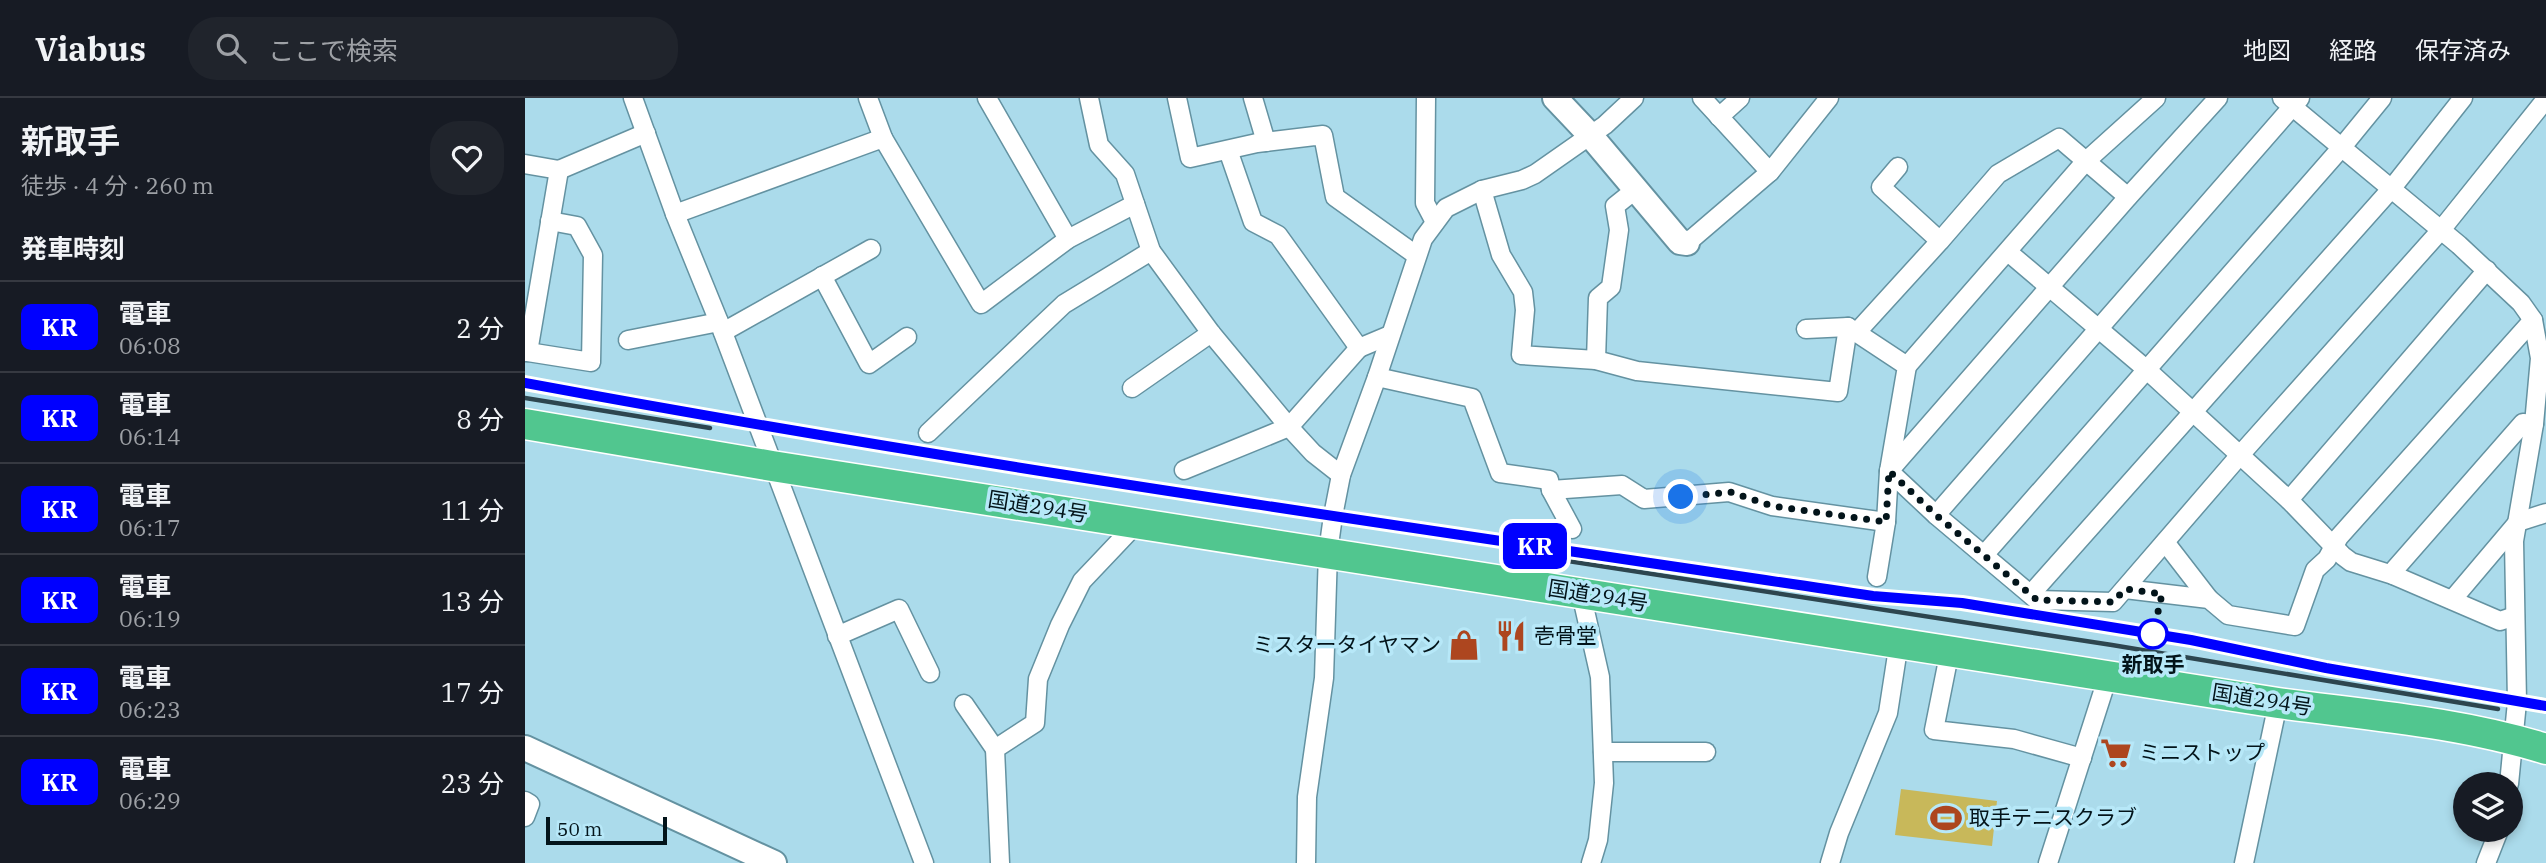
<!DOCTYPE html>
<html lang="ja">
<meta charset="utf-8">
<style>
:root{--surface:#171b24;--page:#20242c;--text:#f1f3f6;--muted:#9ea1a6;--line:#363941}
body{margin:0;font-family:"IBM Plex Serif","Noto Sans JP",serif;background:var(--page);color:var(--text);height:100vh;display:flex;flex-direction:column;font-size:26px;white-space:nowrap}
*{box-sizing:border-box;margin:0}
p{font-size:23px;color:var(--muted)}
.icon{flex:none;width:38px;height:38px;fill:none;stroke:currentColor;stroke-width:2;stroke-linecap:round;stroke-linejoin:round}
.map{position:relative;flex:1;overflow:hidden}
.details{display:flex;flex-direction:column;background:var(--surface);width:525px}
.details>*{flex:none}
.badge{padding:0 14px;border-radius:10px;font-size:24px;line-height:46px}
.fabs{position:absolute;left:1928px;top:674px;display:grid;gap:14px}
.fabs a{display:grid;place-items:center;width:70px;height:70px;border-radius:50%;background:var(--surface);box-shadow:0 4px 10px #0003;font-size:35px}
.scale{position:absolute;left:21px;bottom:18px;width:121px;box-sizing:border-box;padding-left:7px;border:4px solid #03141a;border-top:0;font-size:19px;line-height:24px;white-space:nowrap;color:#03141a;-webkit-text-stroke:5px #b7e8f8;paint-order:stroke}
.you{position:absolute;width:35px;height:35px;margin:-18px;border:5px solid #fff;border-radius:50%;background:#1a73e8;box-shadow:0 0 0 10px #1a73e833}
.map>.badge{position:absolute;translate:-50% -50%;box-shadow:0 0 0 4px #fff}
h2{padding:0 21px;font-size:26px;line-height:63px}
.round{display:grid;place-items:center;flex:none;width:74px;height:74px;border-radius:28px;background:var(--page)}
.summary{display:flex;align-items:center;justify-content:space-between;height:119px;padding:0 21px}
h1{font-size:33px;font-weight:700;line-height:52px}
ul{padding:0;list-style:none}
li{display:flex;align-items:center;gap:21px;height:91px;padding:0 21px;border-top:2px solid var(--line)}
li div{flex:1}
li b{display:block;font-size:26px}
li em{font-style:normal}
li .badge{min-width:77px;font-weight:700;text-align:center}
header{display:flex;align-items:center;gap:42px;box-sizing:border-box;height:98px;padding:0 35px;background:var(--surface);border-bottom:2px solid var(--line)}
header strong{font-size:33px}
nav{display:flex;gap:38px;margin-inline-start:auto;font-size:24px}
.search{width:490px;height:63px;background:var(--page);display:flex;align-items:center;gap:18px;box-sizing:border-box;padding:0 24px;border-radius:28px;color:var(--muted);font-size:26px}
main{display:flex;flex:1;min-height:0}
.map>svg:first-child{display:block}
.green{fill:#c8b85a}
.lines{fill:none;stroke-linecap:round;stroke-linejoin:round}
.street-casing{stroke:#6492a1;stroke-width:21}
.secondary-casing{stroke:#6492a1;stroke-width:28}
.highway-casing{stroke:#fff;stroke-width:33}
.street{stroke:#fff;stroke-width:18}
.secondary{stroke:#fff;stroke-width:24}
.highway{stroke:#51c68f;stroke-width:30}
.rail{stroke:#2d464f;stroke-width:4.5}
.line-casing{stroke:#fff;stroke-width:16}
.line{stroke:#00f;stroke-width:10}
.walk{stroke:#03141a;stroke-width:7;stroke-dasharray:0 12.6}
.stop-dot{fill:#fff;stroke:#00f;stroke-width:3.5}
.labels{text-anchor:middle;stroke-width:7;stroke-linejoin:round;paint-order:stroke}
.street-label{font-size:21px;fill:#03141a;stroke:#b7e8f8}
.poi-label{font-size:21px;fill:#03141a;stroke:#b7e8f8;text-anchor:start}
.stop-label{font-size:21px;font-weight:bold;fill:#03141a;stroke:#b7e8f8}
</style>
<header>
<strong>Viabus</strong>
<div class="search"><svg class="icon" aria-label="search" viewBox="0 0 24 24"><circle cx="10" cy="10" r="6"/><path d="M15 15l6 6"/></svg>ここで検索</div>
<nav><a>地図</a><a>経路</a><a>保存済み</a></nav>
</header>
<main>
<section class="details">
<div class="summary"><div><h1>新取手</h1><p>徒歩 · 4 分 · 260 m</p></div><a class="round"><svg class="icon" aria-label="heart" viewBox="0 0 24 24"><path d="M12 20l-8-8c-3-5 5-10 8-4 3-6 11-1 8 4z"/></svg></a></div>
<h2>発車時刻</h2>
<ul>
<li><span class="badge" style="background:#00f;color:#fff">KR</span><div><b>電車</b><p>06:08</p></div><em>2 分</em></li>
<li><span class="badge" style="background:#00f;color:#fff">KR</span><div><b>電車</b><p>06:14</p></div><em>8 分</em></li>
<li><span class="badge" style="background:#00f;color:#fff">KR</span><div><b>電車</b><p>06:17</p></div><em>11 分</em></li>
<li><span class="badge" style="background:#00f;color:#fff">KR</span><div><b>電車</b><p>06:19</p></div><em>13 分</em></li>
<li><span class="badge" style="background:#00f;color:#fff">KR</span><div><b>電車</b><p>06:23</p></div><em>17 分</em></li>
<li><span class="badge" style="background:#00f;color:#fff">KR</span><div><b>電車</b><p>06:29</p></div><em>23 分</em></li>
</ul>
</section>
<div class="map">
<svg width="2021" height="765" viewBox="0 0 2021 765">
<rect width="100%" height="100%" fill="#abdbeb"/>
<path class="green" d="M1376 691 1472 703 1467 748 1370 737Z"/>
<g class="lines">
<defs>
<g id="street">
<path d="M108 0 150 116 194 224 399 765"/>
<path d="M343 0 358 40"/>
<path d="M462 0 543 141"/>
<path d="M564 0 574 47 600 76 626 153 686 235 764 329 788 355 816 377"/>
<path d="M652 0 665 60 732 45 798 37 810 99 891 157"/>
<path d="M728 0 741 44"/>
<path d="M901 0 900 105 910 124"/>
<path d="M1177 0 1245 74 1304 0"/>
<path d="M1757 0 1934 147 1996 205 2008 222 2015 260 2009 326 1989 443 1992 604 1984 686"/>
<path d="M1194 19 1215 0"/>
<path d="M703 52 728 124 753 137 834 250 865 237"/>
<path d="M0 66 34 72 121 35"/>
<path d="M1373 69 1356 89 1415 143 1473 76 1534 40 1603 99"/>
<path d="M957 92 976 157 998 194 1000 212 996 257 1071 262 1112 273 1313 294 1323 229"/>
<path d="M150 116 358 40 456 206 543 141 610 106"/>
<path d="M1162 145 1245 74"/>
<path d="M1483 154 1621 271 1764 402 1818 458 1826 464 1868 477 1870 471 1998 325 2009 326"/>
<path d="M297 178 344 266 382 239"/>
<path d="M1281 231 1323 229 1382 268 1364 373 1411 417 1512 502 1588 504 1715 357 1916 132 2021 1"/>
<path d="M198 234 346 151"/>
<path d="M1332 234 1415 143"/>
<path d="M103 242 194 224"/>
<path d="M0 254H3L34 72"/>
<path d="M3 254 66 264 68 157 52 128 25 123"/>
<path d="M1071 262 1073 200 1086 189 1094 132 1090 108 1110 92"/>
<path d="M1382 268 1560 64 1631 0"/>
<path d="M852 279 947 300 975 375 1024 382 1026 392 1047 431"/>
<path d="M607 290 686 235"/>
<path d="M403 335 539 206 626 153"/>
<path d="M659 372 764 329 834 250"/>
<path d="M1026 392 1097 387 1119 401 1204 394 1247 408 1361 424"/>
<path d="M1764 402 1962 172"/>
<path d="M1411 417 1775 0"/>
<path d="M1640 444 1684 501"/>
<path d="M1459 457 1817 49 1857 0"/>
<path d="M1868 477 1975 523 1990 518"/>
<path d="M1352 479 1361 424 1364 373 1603 99 1693 0"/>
<path d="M1600 491 1684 501 1703 517 1770 528 1790 472 1802 461 1814 439 2008 222"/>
<path d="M1056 495 1075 579 1079 685 1073 742 1066 765"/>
<path d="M1506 496 1867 90 1938 0"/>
<path d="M1927 502 1993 424 2021 415"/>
<path d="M312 538 374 511 405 575"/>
<path d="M1425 552 1409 632 1489 641 1557 660"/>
<path d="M439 606 470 651"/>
<path d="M1078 654H1181"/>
<path d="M0 703 5 706 0 719"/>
<path d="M475 765 470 651 510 625 513 581 535 527 557 483 612 425"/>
<path d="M781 765 782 699 799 580 803 454 808 418 816 377 852 279 898 141 921 110 957 92 997 82 1010 76 1080 27 1109 0"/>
<path d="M1305 765 1314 735 1363 615 1374 544"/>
<path d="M1523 765 1583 578"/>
<path d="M1719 765 1753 605"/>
<path d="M1961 765 1974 732"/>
</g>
<g id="secondary">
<path d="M1030 0 1065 37 1155 144 1162 145"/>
<path d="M0 650 249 765"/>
</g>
<path id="highway" d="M0 326 247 368 1753 605C1842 617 1935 624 2021 651"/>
</defs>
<use href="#street" class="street-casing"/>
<use href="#secondary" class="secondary-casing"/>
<use href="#highway" class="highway-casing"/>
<use href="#street" class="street"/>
<use href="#secondary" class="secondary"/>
<use href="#highway" class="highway"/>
<g class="rail">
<path d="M0 285C447 368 898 431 1348 498 1378 501 1409 502 1438 505 1634 531 1826 578 2021 608"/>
<path d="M0 300 185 330"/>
<path d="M984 454 1587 547 1973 611"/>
</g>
</g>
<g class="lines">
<defs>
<path id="line" d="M0 285C447 368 898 431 1348 498L1437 505 1666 542 1801 570 2021 608"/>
</defs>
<use href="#line" class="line-casing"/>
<use href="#line" class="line"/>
<path class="walk" d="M1156 399 1205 394 1247 408 1361 424 1364 373 1411 417 1512 502 1588 504 1600 491 1637 496 1628 536"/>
</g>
<defs>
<symbol id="restaurant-bare" viewBox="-9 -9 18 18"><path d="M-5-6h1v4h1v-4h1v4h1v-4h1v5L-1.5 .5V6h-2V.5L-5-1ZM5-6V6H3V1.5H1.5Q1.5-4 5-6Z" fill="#ad461f" stroke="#b7e8f8" stroke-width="2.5" paint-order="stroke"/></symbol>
<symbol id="shop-bare" viewBox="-9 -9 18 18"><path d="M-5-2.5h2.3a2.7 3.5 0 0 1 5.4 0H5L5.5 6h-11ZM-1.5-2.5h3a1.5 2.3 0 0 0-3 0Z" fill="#ad461f" stroke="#b7e8f8" stroke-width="2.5" paint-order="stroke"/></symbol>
<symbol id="supermarket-bare" viewBox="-9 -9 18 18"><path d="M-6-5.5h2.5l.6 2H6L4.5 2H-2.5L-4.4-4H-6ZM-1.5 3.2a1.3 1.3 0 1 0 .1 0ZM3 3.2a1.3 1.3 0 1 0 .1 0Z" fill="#ad461f" stroke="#b7e8f8" stroke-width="2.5" paint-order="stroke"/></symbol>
<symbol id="stadium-bare" viewBox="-9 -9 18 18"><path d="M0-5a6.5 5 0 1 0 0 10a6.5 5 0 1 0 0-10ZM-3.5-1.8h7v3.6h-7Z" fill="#ad461f" stroke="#b7e8f8" stroke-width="2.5" paint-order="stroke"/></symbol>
</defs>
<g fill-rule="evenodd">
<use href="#restaurant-bare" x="964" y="516" width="44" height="44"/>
<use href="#shop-bare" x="917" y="525" width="44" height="44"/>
<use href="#supermarket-bare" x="1569" y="633" width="44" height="44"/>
<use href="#stadium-bare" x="1399" y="698" width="44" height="44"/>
</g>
<circle class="stop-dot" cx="1628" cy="536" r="14"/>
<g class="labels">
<g class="street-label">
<text transform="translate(513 409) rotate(9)" y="7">国道294号</text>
<text transform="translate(1073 498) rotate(9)" y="7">国道294号</text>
<text transform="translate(1737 602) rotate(9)" y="7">国道294号</text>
</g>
<g class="poi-label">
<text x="1009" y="545">壱骨堂</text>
<text x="916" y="554" text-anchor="end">ミスタータイヤマン</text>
<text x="1614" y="662">ミニストップ</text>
<text x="1444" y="727">取手テニスクラブ</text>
</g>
<g class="stop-label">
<text x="1628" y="574">新取手</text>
</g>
</g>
</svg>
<div class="fabs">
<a><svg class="icon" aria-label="layers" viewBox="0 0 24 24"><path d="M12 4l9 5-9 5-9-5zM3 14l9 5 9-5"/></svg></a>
</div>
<div class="scale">50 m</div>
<div class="you" style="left:1156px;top:399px"></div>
<b class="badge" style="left:1010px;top:448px;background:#00f;color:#fff">KR</b>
</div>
</main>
